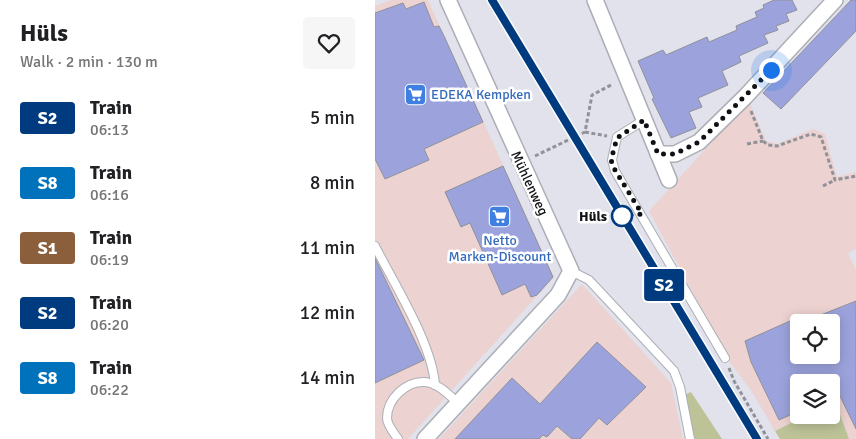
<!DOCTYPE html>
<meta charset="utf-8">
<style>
:root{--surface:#fff;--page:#f6f6f6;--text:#202124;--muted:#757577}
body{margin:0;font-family:Signika,sans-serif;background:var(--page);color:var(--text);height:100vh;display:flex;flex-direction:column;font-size:19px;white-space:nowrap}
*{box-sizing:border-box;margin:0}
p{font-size:16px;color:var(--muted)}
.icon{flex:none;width:28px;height:28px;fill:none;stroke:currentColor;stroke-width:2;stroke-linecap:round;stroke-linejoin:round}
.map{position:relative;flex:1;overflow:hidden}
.side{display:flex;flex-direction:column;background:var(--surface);width:375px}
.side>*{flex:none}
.badge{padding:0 10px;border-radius:4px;font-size:18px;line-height:32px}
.tools{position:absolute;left:415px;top:314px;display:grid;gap:10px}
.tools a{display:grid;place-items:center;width:50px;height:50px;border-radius:5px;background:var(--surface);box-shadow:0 2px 12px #0003;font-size:25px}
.you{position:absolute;width:25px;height:25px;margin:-12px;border:4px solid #fff;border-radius:50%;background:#1a73e8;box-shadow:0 0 0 8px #1a73e833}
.map>.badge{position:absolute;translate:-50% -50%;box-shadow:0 0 0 2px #fff}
.round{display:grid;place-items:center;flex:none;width:52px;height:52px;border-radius:5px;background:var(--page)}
.overview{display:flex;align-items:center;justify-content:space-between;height:85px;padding:0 20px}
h1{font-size:24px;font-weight:700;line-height:38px}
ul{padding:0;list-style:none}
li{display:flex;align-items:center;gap:15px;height:65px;padding:0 20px}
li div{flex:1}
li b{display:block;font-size:19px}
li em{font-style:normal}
li .badge{min-width:55px;font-weight:700;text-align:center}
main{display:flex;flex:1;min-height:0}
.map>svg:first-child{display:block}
.commercial{fill:#ecd2d0;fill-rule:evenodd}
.green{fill:#bdc397}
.building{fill:#9ca3dc;stroke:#8f9199}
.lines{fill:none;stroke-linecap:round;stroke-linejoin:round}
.service-casing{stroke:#adafb7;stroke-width:10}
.minor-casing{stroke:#adafb7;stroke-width:18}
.path{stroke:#919299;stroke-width:3;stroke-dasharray:4 2.5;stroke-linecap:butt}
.service{stroke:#fff;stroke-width:8}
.minor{stroke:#fff;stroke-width:15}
.rail{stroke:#7c7d83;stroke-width:4;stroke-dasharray:9 9;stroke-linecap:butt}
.line-casing{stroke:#fff;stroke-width:11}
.line{stroke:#003b80;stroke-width:8}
.walk{stroke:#101114;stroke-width:5;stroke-dasharray:0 9}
.stop-dot{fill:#fff;stroke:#003b80;stroke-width:2.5}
.labels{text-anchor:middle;stroke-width:5;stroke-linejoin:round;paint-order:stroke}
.shop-label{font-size:14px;fill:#366cbe;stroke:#fff;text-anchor:start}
.street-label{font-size:14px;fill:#101114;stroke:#fff}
.stop-label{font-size:14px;font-weight:bold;fill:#101114;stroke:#fff;text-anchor:end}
</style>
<main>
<section class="side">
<div class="overview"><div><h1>Hüls</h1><p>Walk · 2 min · 130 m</p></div><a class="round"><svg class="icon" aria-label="heart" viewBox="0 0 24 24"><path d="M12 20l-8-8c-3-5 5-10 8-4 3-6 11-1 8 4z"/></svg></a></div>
<ul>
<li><span class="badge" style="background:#003b80;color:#fff">S2</span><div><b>Train</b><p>06:13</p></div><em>5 min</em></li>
<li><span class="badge" style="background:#0072bc;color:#fff">S8</span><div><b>Train</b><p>06:16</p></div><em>8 min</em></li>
<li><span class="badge" style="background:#8b5e3c;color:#fff">S1</span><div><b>Train</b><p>06:19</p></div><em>11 min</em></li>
<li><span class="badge" style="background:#003b80;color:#fff">S2</span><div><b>Train</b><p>06:20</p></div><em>12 min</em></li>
<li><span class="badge" style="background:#0072bc;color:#fff">S8</span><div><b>Train</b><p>06:22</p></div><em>14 min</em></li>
</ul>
</section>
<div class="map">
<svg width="481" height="439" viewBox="0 0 481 439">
<rect width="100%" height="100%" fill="#e1e2eb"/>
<g class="commercial">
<path d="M16 0H53L179 277 33 439H0V6Z"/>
<path d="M374 101 391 141 402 144 438 129 450 134 462 177 481 172V249L473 253 481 270V439H474L460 402 456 403V382H424V415H432L400 431 377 392 354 361 274 211ZM424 322H456V355H424Z"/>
<path d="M207 284 296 383 308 439H64Z"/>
</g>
<g class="green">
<path d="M316 392 347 439H320L309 395Z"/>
<path d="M460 401 474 439H405L400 431 432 415H456V403Z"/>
</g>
<g class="building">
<path d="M399 0H417L422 10 411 14 414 21 401 26 403 30 389 35 393 43 364 56 366 62 347 71 353 85 323 98 327 107 314 112 321 128 296 138 277 99 279 98 263 61 288 50 291 55 332 37 334 42 362 30 361 26 382 17 380 12 389 8 388 5Z"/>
<path d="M476 0H481V31L406 109 388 93Z"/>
<path d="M49 2 59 27 64 26 69 36 108 122 49 149 54 160 10 179 0 159V13L28 3 31 9Z"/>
<path d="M128 166 178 277 162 295 156 297 150 284 127 295 95 223 86 227 70 192Z"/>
<path d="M0 258 49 360 0 383Z"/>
<path d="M481 301V429L463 392 456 395V382H424V411L404 420 376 362 370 341 424 317V355H456V322H428Z"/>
<path d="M222 342 271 387 232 425 224 418 205 439H197L182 426 172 437 168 435 164 439H80L137 378 165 404Z"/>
</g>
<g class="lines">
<defs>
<g id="service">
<path d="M269 120 242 137 237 160 240 171 350 358"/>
<path d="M0 246C19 284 57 343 60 385"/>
<path d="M196 271 214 280 299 371 305 387 315 439"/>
<path d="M23 439C19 433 12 425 12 418 12 399 31 381 50 382 63 383 74 395 83 403"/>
</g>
<g id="minor">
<path d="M220 0 294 180"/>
<path d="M283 154H300L324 142 370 97 460 0"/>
<path d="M50 439 183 295 196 271 73 0"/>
</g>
</defs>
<use href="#service" class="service-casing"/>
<use href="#minor" class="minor-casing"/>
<g class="path">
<path d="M376 111 388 141 393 145 402 146 436 134 446 137 460 180 481 176"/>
<path d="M210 132 232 136"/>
<path d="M372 144 388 141"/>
<path d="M160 156 210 132 217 95 238 84"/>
<path d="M448 186 460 180"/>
<path d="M354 368 359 381 393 439"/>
</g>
<use href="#service" class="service"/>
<use href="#minor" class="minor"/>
<path class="rail" d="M117 0 382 439"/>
</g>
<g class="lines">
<defs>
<path id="line" d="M117 0 382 439"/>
</defs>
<use href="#line" class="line-casing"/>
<use href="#line" class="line"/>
<path class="walk" d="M247 216 267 214 240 170 236 160 242 138 269 120 283 154H300L324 142 396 70"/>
</g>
<defs>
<symbol id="supermarket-square" viewBox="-11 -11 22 22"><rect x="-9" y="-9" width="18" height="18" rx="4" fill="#3f7fe0" stroke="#fff"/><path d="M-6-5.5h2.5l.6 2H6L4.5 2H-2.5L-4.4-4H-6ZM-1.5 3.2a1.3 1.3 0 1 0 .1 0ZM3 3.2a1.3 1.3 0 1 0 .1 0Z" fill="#fff"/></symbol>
</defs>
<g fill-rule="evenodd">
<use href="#supermarket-square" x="28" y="82" width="25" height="25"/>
<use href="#supermarket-square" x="112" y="204" width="25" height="25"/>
</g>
<circle class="stop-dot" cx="247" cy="216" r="10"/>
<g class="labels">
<g class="shop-label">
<text x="56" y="99">EDEKA Kempken</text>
<text x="125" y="245" text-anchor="middle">Netto<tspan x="125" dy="16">Marken-Discount</tspan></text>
</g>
<g class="street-label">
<text transform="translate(155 183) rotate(65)" y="5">Mühlenweg</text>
</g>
<g class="stop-label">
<text x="232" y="221">Hüls</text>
</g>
</g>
</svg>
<div class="tools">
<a><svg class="icon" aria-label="locate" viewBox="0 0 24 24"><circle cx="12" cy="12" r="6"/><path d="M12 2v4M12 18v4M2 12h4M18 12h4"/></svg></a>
<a><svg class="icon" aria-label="layers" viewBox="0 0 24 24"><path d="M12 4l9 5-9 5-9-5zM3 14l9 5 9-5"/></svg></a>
</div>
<div class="you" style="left:396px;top:70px"></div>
<b class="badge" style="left:289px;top:285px;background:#003b80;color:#fff">S2</b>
</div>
</main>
